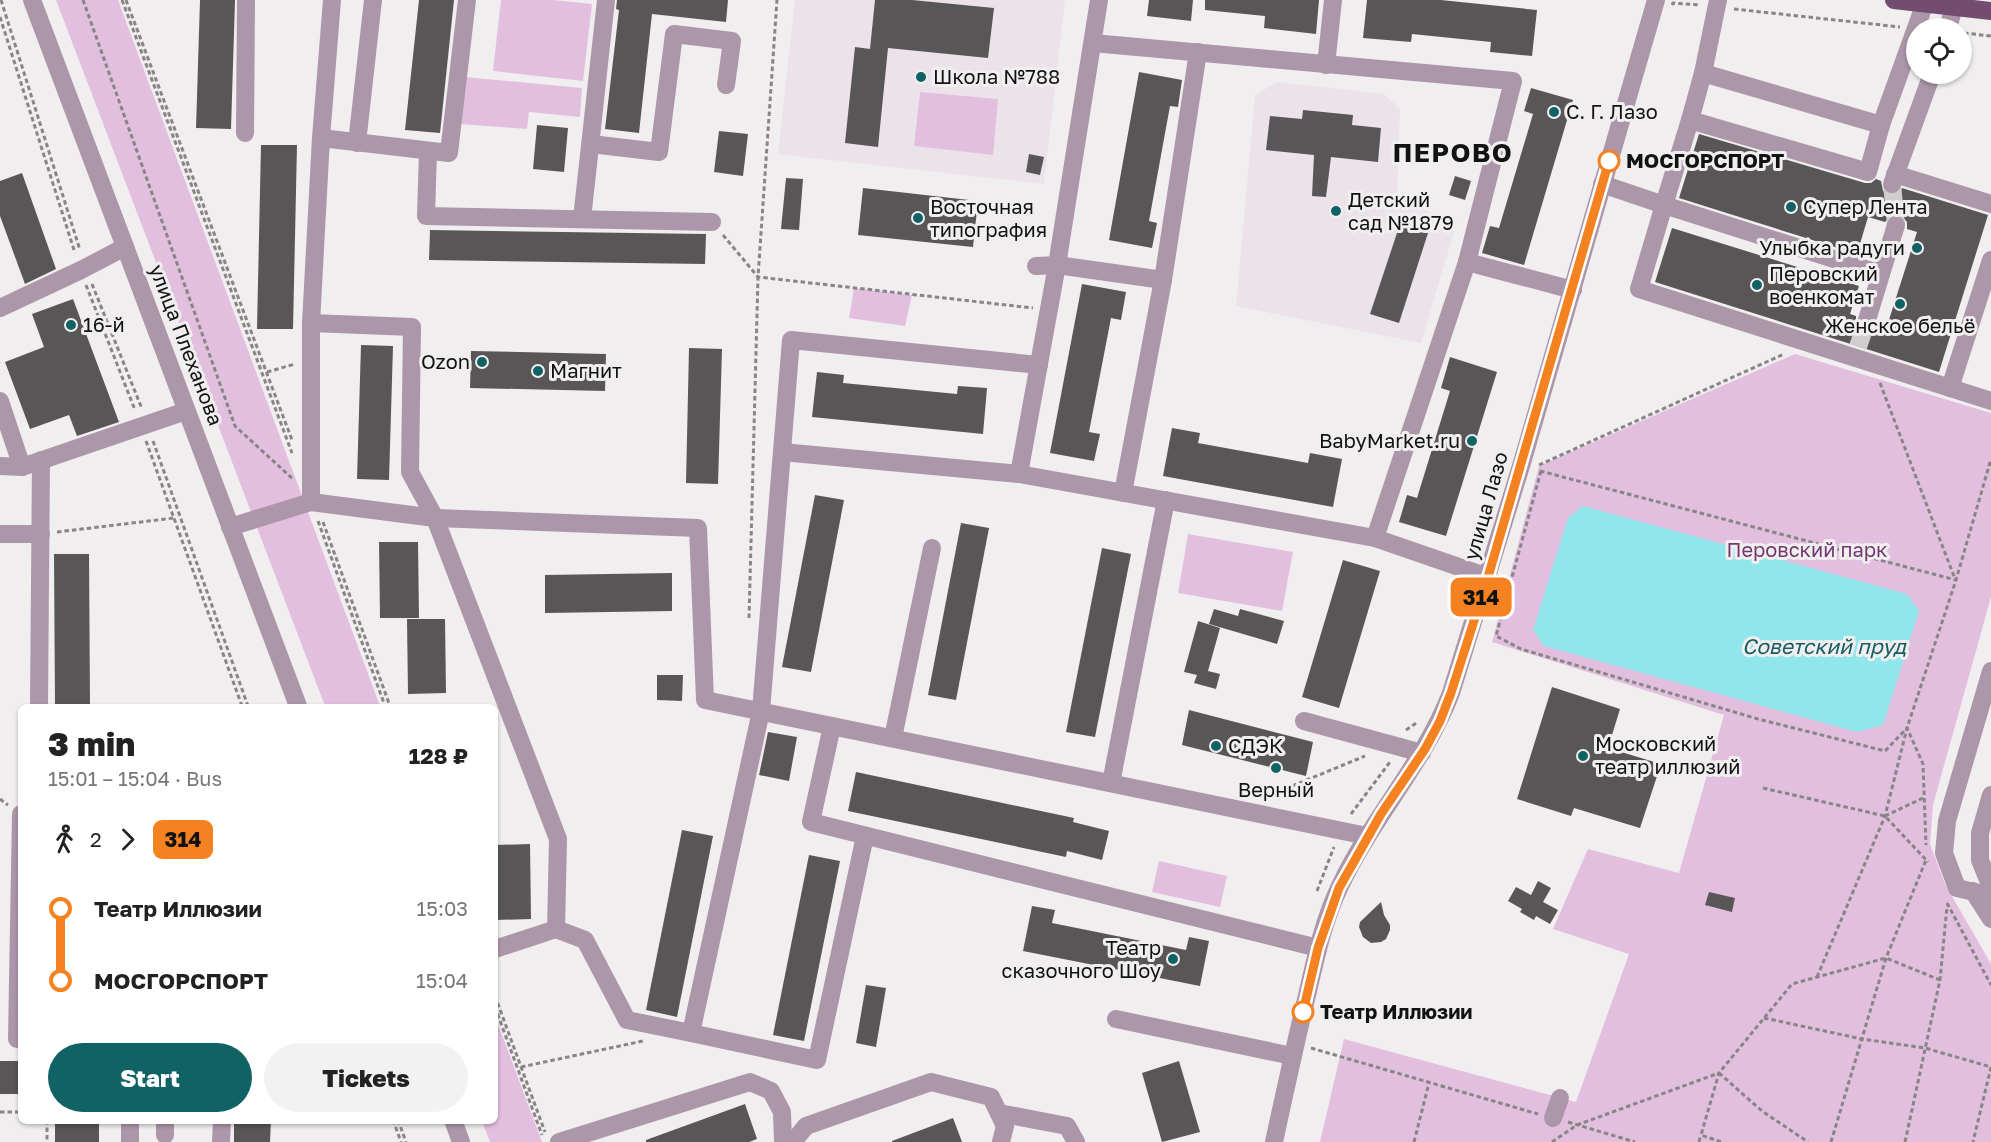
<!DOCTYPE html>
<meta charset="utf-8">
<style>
:root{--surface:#fff;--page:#f2f2f2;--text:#222;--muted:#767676;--accent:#116265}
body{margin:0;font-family:"Golos Text",sans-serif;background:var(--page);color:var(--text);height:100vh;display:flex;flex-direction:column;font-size:22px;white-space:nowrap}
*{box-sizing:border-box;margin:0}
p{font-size:20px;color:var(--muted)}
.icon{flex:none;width:33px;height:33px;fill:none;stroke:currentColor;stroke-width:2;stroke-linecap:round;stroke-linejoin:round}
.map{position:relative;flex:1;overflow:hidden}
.drawer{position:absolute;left:18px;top:704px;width:480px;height:420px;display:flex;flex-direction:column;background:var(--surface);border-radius:9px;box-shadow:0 2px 4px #0004}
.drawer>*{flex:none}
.badge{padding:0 12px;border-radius:9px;font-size:21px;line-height:39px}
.buttons{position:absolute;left:1906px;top:18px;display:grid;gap:12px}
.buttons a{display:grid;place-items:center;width:66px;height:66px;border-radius:50%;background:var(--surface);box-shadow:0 2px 4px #0004;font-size:30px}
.map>.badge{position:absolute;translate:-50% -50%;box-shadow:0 0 0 3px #fff}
.legs{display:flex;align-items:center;gap:9px;height:66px;padding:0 30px;font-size:20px}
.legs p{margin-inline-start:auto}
.headline{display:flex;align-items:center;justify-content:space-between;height:102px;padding:0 30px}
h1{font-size:33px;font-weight:800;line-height:45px}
.cta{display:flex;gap:12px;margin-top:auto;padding:12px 30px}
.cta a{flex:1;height:69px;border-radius:36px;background:var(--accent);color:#fff;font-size:24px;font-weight:800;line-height:69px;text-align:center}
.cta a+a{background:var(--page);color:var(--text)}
ul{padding:0 30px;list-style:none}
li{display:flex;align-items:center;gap:21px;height:72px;font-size:22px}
li i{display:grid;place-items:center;width:9px;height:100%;margin:0 8px;background:currentColor}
li i::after{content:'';width:15px;height:15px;margin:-8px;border:4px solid;border-radius:50%;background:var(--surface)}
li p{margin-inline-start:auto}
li:first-child i{background:linear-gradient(#0000 50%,currentColor 0)}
li:last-child i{background:linear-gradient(currentColor 50%,#0000 0)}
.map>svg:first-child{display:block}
.built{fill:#ebe2ea}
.green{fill:#e3bfdf}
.water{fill:#90e6ea}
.building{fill:#595658}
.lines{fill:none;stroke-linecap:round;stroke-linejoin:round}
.minor-tunnel{stroke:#d0cdcf;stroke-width:18;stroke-dasharray:18 9;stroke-linecap:butt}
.path{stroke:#878586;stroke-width:3;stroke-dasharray:4.5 3;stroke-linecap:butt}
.minor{stroke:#ac96aa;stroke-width:18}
.major{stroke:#734d6f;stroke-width:18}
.line-1-casing{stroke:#fff;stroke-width:14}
.line-1{stroke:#f58220;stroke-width:9}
.poi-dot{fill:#116265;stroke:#f1eef0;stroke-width:2}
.stop-1-dot{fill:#fff;stroke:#f58220;stroke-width:3}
.labels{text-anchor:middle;stroke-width:6;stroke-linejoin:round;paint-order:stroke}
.poi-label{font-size:20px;fill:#131213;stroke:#f1eef0;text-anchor:start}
.stop-label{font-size:20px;font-weight:bold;fill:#131213;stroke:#f1eef0;text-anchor:start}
.street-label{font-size:20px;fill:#131213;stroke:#f1eef0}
.park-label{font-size:20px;fill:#743870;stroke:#f1eef0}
.water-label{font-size:21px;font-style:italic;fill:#145e61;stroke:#f1eef0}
.district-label{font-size:26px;font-weight:bold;letter-spacing:1.5px;fill:#131213;stroke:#f1eef0}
</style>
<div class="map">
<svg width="1991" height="1142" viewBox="0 0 1991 1142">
<rect width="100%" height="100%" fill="#f1eef0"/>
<g class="built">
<path d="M795 0H1065L1044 184 778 154Z"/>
<path d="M1276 82 1384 94 1400 109 1397 199 1457 222 1421 343 1236 306 1255 96Z"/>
</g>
<g class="green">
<path d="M56 0H118L380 706H325Z"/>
<path d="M501 0H553L592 4 583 81 493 71Z"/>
<path d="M465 77 582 88 580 117 529 112 527 129 460 124Z"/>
<path d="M920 92 998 99 993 155 914 146Z"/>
<path d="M854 288 912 295 905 326 849 318Z"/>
<path d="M1795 354 1991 413V597L1933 805 1930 844 1945 884 1991 964V1142H1320L1344 1039 1576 1102 1629 954 1553 929 1588 849 1679 873 1724 715 1492 642 1539 466Z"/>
<path d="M1188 534 1293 552 1282 611 1178 593Z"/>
<path d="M1159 861 1227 876 1220 907 1152 892Z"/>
<path d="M495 1016 542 1142H490L482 1121 495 1120Z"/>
</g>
<path class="water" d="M1583 506 1907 594 1919 611 1883 725 1857 732 1544 646 1533 630 1568 518Z"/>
<g class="building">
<path d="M200 0H235L231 129 196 128Z"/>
<path d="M419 0H454L440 133 405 130Z"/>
<path d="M617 0H728L726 22 652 14 639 133 605 129 619 10 616 9Z"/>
<path d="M875 0H912L994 8 988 58 888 48 878 147 845 143 855 47 870 49Z"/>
<path d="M1149 0H1193L1191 21 1147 16Z"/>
<path d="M1205 0H1319L1316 34 1264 28 1265 16 1205 10Z"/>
<path d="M1367 0H1441L1537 10 1532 56 1490 52 1491 42 1412 34 1411 42 1363 38Z"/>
<path d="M1139 72 1182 80 1178 107 1170 106 1149 221 1157 223 1152 248 1109 240Z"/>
<path d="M1531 88 1573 100 1524 265 1482 253 1490 226 1499 228 1533 114 1524 111Z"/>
<path d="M1303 110 1353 115 1352 125 1381 128 1378 162 1331 157 1326 197 1312 196 1314 155 1266 150 1270 116 1302 119Z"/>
<path d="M537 125 568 128 564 172 533 169Z"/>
<path d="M719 131 748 134 743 176 714 172Z"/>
<path d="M1699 134 1865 183H1871L1876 179 1881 181 1883 191 1889 195 1899 193 1902 188 1988 215 1939 372 1655 282 1672 228 1859 286 1850 314 1856 316V323L1859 328 1869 331 1874 329 1878 323 1887 326 1917 232 1907 229V222L1900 214H1893L1885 222 1868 217 1857 254 1679 198Z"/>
<path d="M261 145H297L293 329H257Z"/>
<path d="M1029 154 1044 157 1040 175 1026 172Z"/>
<path d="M22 173 56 269 25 284 0 216V181Z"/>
<path d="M1455 176 1471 181 1465 200 1449 195Z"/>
<path d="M786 178 803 179 799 230 781 229Z"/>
<path d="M863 188 978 201 973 247 858 235Z"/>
<path d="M1400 224 1428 233 1399 323 1370 314Z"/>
<path d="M430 230 706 234 705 264 429 260Z"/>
<path d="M1082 284 1126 292 1121 320 1111 318 1089 432 1100 434 1094 461 1050 453Z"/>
<path d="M73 299 119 422 77 436 69 415 30 429 5 362 44 347 32 314Z"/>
<path d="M361 345 393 346 389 480 357 479Z"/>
<path d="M689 348 722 349 718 484 686 483Z"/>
<path d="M471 351 606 354 605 391 470 388Z"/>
<path d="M1450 357 1497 372 1446 536 1399 522 1407 495 1417 498 1450 391 1441 388Z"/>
<path d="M817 372 844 375 843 383 957 394 958 386 987 388 983 434 812 417Z"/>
<path d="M1172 428 1200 433 1198 443 1308 463 1310 453 1342 459 1333 507 1163 476Z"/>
<path d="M815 495 844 500 811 672 782 667Z"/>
<path d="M961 523 989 528 956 700 928 695Z"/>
<path d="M379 542H418L419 618H380Z"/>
<path d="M1102 548 1131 554 1095 737 1066 732Z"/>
<path d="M54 554H89L90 706H55Z"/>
<path d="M1343 560 1380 571 1339 708 1302 697Z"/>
<path d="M672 573V611L545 613V575Z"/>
<path d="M1214 609 1238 616 1240 609 1284 621 1277 644 1209 624Z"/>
<path d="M407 619H445L446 693 408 694Z"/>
<path d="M1198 621 1220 628 1208 671 1220 674 1216 689 1194 683 1197 675 1184 672Z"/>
<path d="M657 675H683L682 701 657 700Z"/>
<path d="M1552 687 1620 709 1608 748 1661 764 1640 828 1574 808 1571 816 1517 799Z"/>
<path d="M1189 710 1313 742 1306 776 1182 745Z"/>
<path d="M768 732 797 737 789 781 759 775Z"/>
<path d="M856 772 1074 818 1073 822 1109 831 1102 860 1067 851 1066 857 848 811Z"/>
<path d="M682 830 713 836 677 1017 646 1010Z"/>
<path d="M530 844 531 919 495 920V845Z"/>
<path d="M809 855 840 861 804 1041 773 1035Z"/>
<path d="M1538 881 1551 888 1543 902 1558 910 1550 924 1536 916 1534 920 1520 912 1522 909 1508 901 1516 887 1531 895Z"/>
<path d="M1709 892 1735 898 1732 912 1705 905Z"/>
<path d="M1381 902 1384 915 1390 925V930L1386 939 1381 942 1371 943 1363 937 1359 927 1360 922Z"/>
<path d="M1032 906 1055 910 1052 923 1186 950 1189 937 1209 941 1200 986 1023 951Z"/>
<path d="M866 985 886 988 876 1047 856 1043Z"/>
<rect x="0" y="1061" width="21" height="33"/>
<path d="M1179 1061 1200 1132 1162 1142 1142 1073Z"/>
<path d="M745 1104 757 1139 749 1142H646V1140Z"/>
<path d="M953 1118 962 1142H892V1141Z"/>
<rect x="55" y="1120" width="44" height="22"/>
<path d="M234 1120H271L270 1142H234Z"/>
</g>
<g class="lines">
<g class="minor-tunnel">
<path d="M1892 184 1896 225"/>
<path d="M1858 347 1867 320"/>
</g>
<g class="path">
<path d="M1 0 80 250"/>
<path d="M83 0 235 426 294 480"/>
<path d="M122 0 292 453"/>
<path d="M126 0 292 440"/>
<path d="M1672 5 1673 3 1700 5"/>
<path d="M1734 9 1900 27"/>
<path d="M0 17 75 253"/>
<path d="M1964 33 1991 36"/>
<path d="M723 235 758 277 1033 308"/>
<path d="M92 284 142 409"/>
<path d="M86 285 135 410"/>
<path d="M267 372 295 364"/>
<path d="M1880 383 1955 579"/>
<path d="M146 441 242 706"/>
<path d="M153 441 248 706"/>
<path d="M1539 465 1784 354"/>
<path d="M1540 471 1956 580"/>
<path d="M1541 471 1496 636 1521 649 1758 719 1885 751 1907 728 1923 764 1926 845"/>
<path d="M318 521 385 706"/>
<path d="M323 522 390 706"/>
<path d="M57 532 174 518"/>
<path d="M749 618 758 277 777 0"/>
<path d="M1406 730 1418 722"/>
<path d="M1763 788 1885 816 1928 862"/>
<path d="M0 799 8 805"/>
<path d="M1278 800 1280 791 1365 756"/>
<path d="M1351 814 1390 762"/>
<path d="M1885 816 1923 798"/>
<path d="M1317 891 1334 847"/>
<path d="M1947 903 1991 985"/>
<path d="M1817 977 1885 816 1907 728 1956 580 1991 459"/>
<path d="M495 996 545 1132"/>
<path d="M495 1007 542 1135"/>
<path d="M1764 1018 1862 1039 1925 1048 1991 1067 1973 1142"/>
<path d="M1311 1048 1538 1114"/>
<path d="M521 1067 643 1041"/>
<path d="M1719 1073 1762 1111 1808 1142"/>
<path d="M0 1112H21"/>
<path d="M47 1120V1142"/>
<path d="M393 1120 401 1142"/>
<path d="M398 1120 406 1142"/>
<path d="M1568 1122 1635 1142"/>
<path d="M1414 1142 1429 1083"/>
<path d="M1552 1142 1577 1125 1719 1073"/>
<path d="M1699 1142 1701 1135"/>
<path d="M1721 1142 1701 1135 1719 1073 1792 984 1886 958 1940 980"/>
<path d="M1831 1142 1886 958 1926 860"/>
<path d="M1905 1142 1940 980 1947 906"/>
</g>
<g class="minor">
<path d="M32 0 298 706"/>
<path d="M1718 0 1703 73 1690 120 1868 172 1881 125 1925 3"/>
<path d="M1948 28 1954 7"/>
<path d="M1093 43 1513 81 1467 262 1375 538"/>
<path d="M1326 65 1333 0"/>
<path d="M1703 73 1881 125"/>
<path d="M245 133 246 0"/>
<path d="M321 138 449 153 467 0"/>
<path d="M357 143 373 0"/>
<path d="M591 144 659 152 674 34 732 41 726 85"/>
<path d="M428 151 426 216 712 222"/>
<path d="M1895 174 1991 204"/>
<path d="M1602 184 1664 205 1690 120"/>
<path d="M1892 184 1932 74"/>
<path d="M582 219 606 0"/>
<path d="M1467 262 1573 290"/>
<path d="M1036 266 1057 265 1163 280"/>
<path d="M1881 274 1664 205 1639 289 1991 401"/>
<path d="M0 308 81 270 125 247"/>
<path d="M1867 320 1896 225"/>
<path d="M311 323 412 327 410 472 435 518 558 839 556 929 495 949"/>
<path d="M1950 388 1991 260"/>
<path d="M0 401 22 467 186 411"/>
<path d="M782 452 1019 474 1375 538 1488 577"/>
<path d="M0 466 22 467"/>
<path d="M1019 474 1057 265 1099 0"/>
<path d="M1123 493 1163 280 1198 52"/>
<path d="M311 502V323L321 138 332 0"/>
<path d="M230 527 311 502 435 518 698 528 705 700 1367 836"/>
<path d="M0 534H41"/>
<path d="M1991 671 1947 821 1944 853 1957 888 1991 896"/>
<path d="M39 706 41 460"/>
<path d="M1304 721 1422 753"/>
<path d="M832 726 811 822 1318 948"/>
<path d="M893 738 932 548"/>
<path d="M1111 783 1166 500"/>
<path d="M1991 795 1980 833V860L1991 887"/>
<path d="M1973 891 1991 919"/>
<path d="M556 929 585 940 627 1020 691 1033 761 711 791 340 1039 365"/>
<path d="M1116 1019 1292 1056"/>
<path d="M691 1033 817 1060 865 836"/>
<path d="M17 1039 21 814"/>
<path d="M999 1113 1067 1126 1076 1142"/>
<path d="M1553 1118 1560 1098"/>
<path d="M130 1120V1142"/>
<path d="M165 1120V1135"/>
<path d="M453 1120 461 1142"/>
<path d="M221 1142 222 1120"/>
<path d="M559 1142 750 1082 771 1091 782 1112 783 1142"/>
<path d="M793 1142 806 1126 931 1082 991 1097 1005 1126 1001 1142"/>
<path d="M1274 1142C1285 1091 1296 1041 1308 991 1316 956 1324 919 1340 886 1372 818 1424 763 1451 693L1521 466 1656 0"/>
</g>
<path class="major" d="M1894 0 1991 11"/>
</g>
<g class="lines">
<defs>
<path id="line-1" d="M1303 1012 1318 948 1339 888 1381 814 1425 749 1440 721 1451 693 1488 577 1609 161"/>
</defs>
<use href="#line-1" class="line-1-casing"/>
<use href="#line-1" class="line-1"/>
</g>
<g class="poi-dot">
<circle cx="921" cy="77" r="6"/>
<circle cx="1554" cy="112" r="6"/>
<circle cx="1791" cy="207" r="6"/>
<circle cx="1336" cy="211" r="6"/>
<circle cx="918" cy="218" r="6"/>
<circle cx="1917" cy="248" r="6"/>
<circle cx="1757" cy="285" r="6"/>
<circle cx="1900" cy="304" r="6"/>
<circle cx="71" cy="325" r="6"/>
<circle cx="482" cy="362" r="6"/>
<circle cx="538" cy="371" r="6"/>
<circle cx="1472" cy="441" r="6"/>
<circle cx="1216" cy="746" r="6"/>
<circle cx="1583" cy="756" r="6"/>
<circle cx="1276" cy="768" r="6"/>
<circle cx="1173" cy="959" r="6"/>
</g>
<g class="stop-1-dot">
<circle cx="1609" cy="161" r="10"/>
<circle cx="1303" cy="1012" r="10"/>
</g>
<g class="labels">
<g class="poi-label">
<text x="933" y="84">Школа №788</text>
<text x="1566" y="119">С. Г. Лазо</text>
<text x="1348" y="207">Детский<tspan x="1348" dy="23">сад №1879</tspan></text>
<text x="930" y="214">Восточная<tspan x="930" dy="23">типография</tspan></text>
<text x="1803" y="214">Супер Лента</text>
<text x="1905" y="255" text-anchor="end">Улыбка радуги</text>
<text x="1769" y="281">Перовский<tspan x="1769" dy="23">военкомат</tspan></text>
<text x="83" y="332">16-й</text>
<text x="1900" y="333" text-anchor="middle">Женское бельё</text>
<text x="470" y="369" text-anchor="end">Ozon</text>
<text x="550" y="378">Магнит</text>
<text x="1460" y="448" text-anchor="end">BabyMarket.ru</text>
<text x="1595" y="751">Московский<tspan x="1595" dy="23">театр иллюзий</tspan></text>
<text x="1228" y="753">СДЭК</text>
<text x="1276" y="797" text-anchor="middle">Верный</text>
<text x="1161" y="955" text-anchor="end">Театр<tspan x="1161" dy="23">сказочного Шоу</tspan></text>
</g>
<g class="stop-label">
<text x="1626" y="168">МОСГОРСПОРТ</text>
<text x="1320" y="1019">Театр Иллюзии</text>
</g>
<g class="street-label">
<text transform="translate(186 345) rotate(69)" y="7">улица Плеханова</text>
<text transform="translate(1486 506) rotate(-74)" y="7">улица Лазо</text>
</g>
<g class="park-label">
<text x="1807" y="557">Перовский парк</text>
</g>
<g class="water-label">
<text x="1824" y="654">Советский пруд</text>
</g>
<g class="district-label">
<text x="1453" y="162">ПЕРОВО</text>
</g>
</g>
</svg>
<div class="buttons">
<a><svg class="icon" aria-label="locate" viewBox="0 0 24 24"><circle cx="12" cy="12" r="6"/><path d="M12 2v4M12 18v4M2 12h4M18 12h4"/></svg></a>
</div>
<b class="badge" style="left:1481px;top:597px;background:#f58220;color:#111">314</b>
<section class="drawer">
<div class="headline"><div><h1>3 min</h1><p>15:01 – 15:04 · Bus</p></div><b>128 ₽</b></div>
<div class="legs"><svg class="icon" aria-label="walk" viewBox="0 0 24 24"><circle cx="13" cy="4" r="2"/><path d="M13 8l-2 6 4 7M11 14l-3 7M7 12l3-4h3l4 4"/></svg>2<svg class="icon" aria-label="forward" viewBox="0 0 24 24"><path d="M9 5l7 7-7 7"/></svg><b class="badge" style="background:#f58220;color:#111">314</b></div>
<ul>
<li><i style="color:#f58220"></i><b>Театр Иллюзии</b><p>15:03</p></li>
<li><i style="color:#f58220"></i><b>МОСГОРСПОРТ</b><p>15:04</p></li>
</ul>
<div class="cta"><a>Start</a><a>Tickets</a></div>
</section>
</div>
